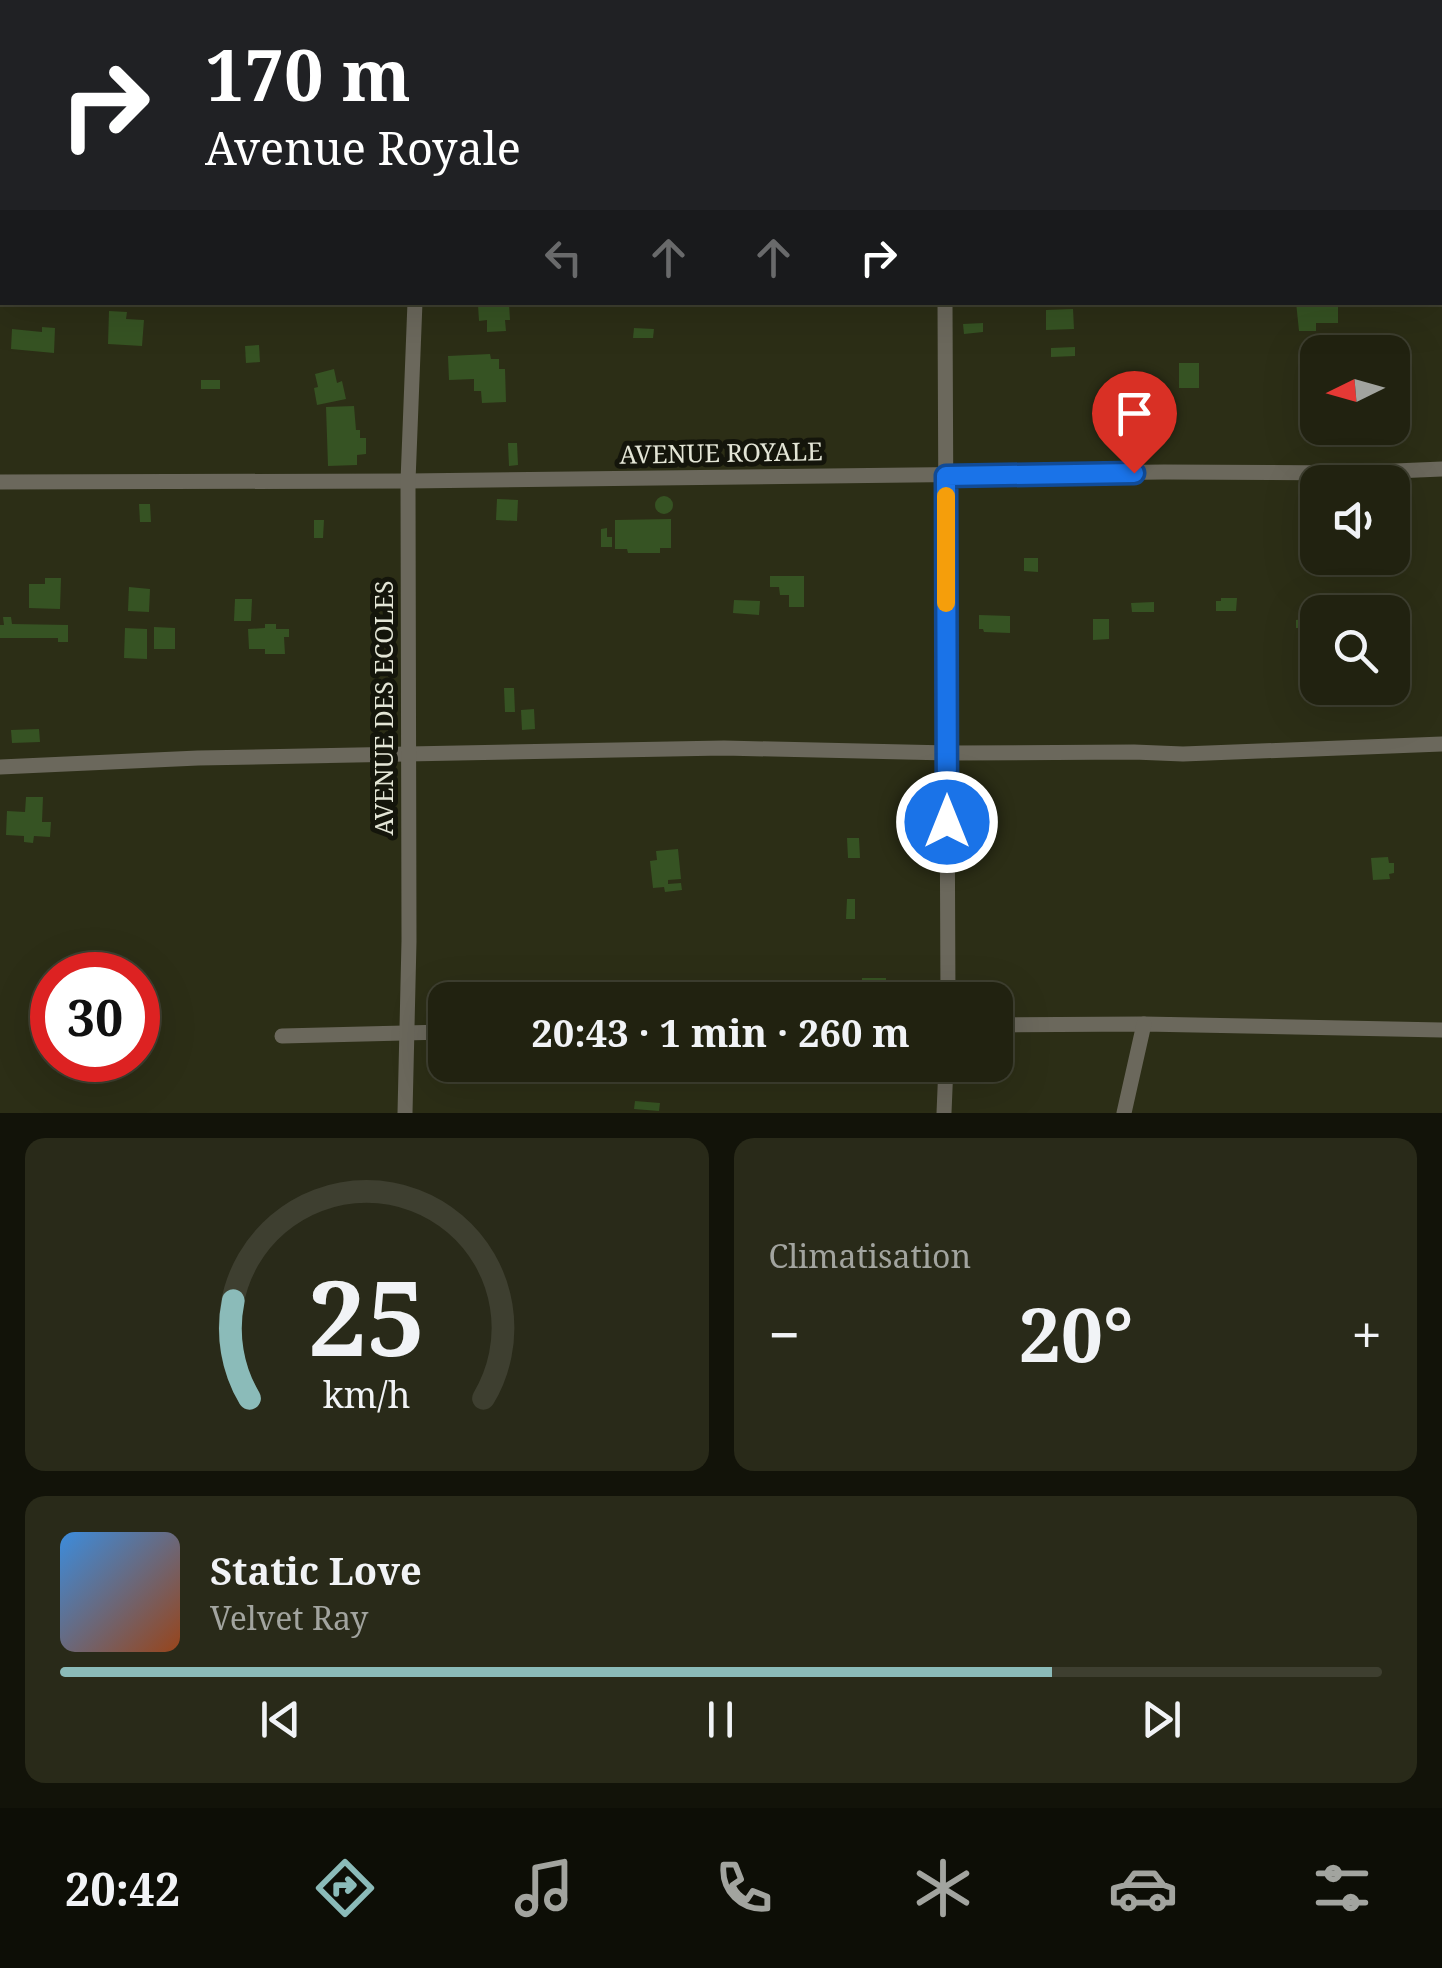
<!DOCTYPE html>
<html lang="fr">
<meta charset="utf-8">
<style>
body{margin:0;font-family:"Noto Serif",serif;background:#292a19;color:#f1f3f6;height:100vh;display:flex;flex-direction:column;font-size:38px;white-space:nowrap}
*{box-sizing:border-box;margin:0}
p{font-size:32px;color:#a2a49f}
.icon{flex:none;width:55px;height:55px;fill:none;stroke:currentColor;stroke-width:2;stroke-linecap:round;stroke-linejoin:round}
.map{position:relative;height:1113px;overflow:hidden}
.details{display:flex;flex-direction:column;gap:25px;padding:25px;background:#121309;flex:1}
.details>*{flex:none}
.banner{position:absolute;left:0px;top:0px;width:1442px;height:305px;box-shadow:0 10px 40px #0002,0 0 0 2px #3e3f30;background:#202124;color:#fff;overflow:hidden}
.needle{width:65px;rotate:265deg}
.tools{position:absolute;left:1300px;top:335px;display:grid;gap:20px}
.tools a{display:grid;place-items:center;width:110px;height:110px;border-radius:20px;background:#212210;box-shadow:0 10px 40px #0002,0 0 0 2px #3e3f30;font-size:50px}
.speed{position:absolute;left:30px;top:952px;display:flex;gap:20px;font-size:50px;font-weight:700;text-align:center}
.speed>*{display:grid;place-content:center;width:130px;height:130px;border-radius:50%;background:#212210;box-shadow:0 10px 40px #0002,0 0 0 2px #3e3f30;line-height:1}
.speed .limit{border:15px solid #d22;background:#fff;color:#111}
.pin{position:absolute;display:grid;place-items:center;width:85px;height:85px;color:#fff;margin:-102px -42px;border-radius:50% 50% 50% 0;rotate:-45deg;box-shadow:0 0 10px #0007}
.pin .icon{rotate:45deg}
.me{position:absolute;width:110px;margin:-55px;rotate:0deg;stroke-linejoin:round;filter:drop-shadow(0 0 8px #0008)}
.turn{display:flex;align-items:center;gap:35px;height:210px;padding:0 40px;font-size:45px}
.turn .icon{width:130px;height:130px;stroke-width:2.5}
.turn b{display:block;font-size:70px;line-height:85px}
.lanes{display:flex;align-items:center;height:95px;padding:0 40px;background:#0003;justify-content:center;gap:50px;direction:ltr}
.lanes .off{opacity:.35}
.big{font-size:75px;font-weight:700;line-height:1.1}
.details .card{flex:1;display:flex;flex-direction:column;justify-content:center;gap:15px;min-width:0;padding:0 35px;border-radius:20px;background:#292a19}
.details .dial{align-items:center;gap:0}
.dial svg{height:260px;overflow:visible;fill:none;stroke:#3e3f30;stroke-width:7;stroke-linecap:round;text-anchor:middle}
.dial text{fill:#f1f3f6;stroke:none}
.song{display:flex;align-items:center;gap:30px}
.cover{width:120px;height:120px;border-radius:15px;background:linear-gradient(135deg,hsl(210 70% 55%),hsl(20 70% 35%))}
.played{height:10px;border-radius:5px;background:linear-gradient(90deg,#8bbbb9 75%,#3e3f30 75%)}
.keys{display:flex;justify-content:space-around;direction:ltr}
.heat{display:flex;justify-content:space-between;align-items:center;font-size:55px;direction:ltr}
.details .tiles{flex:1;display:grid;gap:25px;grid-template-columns:1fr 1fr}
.card:last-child{grid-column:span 2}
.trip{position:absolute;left:428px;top:982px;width:585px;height:100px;border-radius:20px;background:#212210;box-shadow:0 10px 40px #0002,0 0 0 2px #3e3f30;font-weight:700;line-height:100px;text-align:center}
.tabs{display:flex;height:160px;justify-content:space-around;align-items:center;background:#0d0e06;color:#a2a49f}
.tabs .icon{width:70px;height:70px}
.tabs .active{color:#8bbbb9}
.tabs b{font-size:45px;color:#f1f3f6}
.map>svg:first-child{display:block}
.building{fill:#365323}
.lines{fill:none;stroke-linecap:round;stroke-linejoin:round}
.minor{stroke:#6b685c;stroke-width:15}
.route-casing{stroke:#114b97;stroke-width:25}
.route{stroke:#1a73e8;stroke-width:18}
.slow{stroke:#f59e0b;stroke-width:18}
.labels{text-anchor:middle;stroke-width:10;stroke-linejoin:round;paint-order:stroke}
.street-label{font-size:25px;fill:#e3e5d6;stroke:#14150b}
</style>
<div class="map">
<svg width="1442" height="1113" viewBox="0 0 1442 1113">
<rect width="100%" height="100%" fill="#2c2e16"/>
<!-- building -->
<g class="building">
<path d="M1296,302H1338V323H1316V331H1299Z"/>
<path d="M509,304L510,320H505L506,331L487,332V320L479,321L478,305Z"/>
<path d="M1073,309L1074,329L1046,330V310Z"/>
<path d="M109,311L127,312L126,319L144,320L142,346L108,344Z"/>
<path d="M983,323V332L964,334L963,324Z"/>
<path d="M42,327L55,328L54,353L11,349L12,329L42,332Z"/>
<path d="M634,328L654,329L653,338H633Z"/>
<path d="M259,345L260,362L246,363L245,346Z"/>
<path d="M1075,347V356L1051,357V348Z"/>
<path d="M490,354L491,359H499V369H505L506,402L482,403L481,391H474V379L449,380L448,356Z"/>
<rect x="1179" y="363" width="20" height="25"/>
<path d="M334,369L337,383L342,381L346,399L317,405L314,388L318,387L315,374Z"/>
<rect x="201" y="380" width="19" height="9"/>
<path d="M354,406L356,430H360V438H366V454L357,455V465L328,466L326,407Z"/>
<path d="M508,443H517L518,465L509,466Z"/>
<circle cx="664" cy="505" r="9"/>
<path d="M497,499L518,500L517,521L496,520Z"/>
<path d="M139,504H150L151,522H140Z"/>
<path d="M671,519V548H660V553H628L627,549H615V520Z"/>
<path d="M314,520H324L323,538H314Z"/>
<path d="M607,528V537H612V547H601V529Z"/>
<path d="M1024,558H1038V572L1024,571Z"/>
<path d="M770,576H804V607H789V595H780L779,587H770Z"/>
<path d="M45,578H61L60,609L29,608V584H45Z"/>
<path d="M129,587L150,589L149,612L128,611Z"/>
<path d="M1221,598H1237L1236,611H1216V601H1221Z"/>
<path d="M235,599H252L251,621H234Z"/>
<path d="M734,600L760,601L759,615L733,613Z"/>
<path d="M1154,602V612H1132L1131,603Z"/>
<path d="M979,615L1010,616V633L984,632L983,629H979Z"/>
<path d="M3,617H11L12,624L68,625V642H58V638H0V625H4Z"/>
<path d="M1318,617V630L1303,632L1302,628H1296V620Z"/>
<path d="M1093,619H1109V639L1093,640Z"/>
<path d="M265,624H276V629H289V637H284L285,654H265V649H249L248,629L265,628Z"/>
<path d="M154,627L175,628V649H154Z"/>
<path d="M125,628L147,629V659L124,658Z"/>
<path d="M504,688H514L515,712H505Z"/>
<path d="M534,709L535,729L522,730L521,710Z"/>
<path d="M39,729L40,742L12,743L11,730Z"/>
<path d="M26,797H43L42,822H51L50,837L34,836L33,843L24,842V836L6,835L7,811L25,812Z"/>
<path d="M847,838H859L860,858H848Z"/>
<path d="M678,849L681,879L668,880V884L681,883L682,890L665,892L664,887L653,888L650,861L657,860L656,851Z"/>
<path d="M1388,857L1389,863H1394V873L1389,874L1390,879L1373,880L1371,858Z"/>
<path d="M847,899H855V919H846Z"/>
<path d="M862,978H886V990L862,989Z"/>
<path d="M635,1101L660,1103L659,1111L634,1109Z"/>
</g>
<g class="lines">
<!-- minor -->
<g class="minor">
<path d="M943,0V2"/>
<path d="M420,2V0"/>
<path d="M1440,197H1442"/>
<path d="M0,203H2"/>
<path d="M945,302L948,1000"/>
<path d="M0,482L408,481L1164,472L1348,473L1442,469"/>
<path d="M0,767L198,758L724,748L949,753L1134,752L1183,754L1442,744"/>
<path d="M995,1025L1144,1024L1442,1030"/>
<path d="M282,1036L445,1032"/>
<path d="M405,1113L409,941L408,481L415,302"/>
<path d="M944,1113L946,1065"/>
<path d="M1124,1113L1144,1024"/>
</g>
</g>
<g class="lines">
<!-- route casing -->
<g class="route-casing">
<path id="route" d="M947,822L946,476L1134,473"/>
</g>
<!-- route -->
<use href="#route" class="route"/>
<!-- slow -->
<path class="slow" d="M946,496V603"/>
</g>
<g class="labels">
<!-- street labels -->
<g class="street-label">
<text transform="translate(721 453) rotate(-1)" y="9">AVENUE ROYALE</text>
<text transform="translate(384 708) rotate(-90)" y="9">AVENUE DES ECOLES</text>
</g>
</g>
</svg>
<div class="tools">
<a><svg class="needle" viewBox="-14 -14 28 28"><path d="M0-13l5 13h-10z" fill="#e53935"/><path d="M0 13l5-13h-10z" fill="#a2a49f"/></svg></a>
<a><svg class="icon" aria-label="sound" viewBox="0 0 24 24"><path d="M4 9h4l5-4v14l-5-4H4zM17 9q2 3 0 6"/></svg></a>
<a><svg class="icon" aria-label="search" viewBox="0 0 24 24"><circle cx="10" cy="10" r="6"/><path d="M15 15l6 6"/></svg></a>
</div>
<div class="speed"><div class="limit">30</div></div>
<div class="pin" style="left:1134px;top:473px;background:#d93025"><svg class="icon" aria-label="arrive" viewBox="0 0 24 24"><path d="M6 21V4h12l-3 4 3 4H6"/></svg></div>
<svg class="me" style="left:947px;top:822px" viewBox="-20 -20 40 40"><circle r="17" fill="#1a73e8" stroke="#fff" stroke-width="3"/><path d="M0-11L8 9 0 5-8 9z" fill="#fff"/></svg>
<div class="trip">20:43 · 1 min · 260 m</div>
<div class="banner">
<div class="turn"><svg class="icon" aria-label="right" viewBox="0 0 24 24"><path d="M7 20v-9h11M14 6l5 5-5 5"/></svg><div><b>170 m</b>Avenue Royale</div></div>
<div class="lanes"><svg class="icon off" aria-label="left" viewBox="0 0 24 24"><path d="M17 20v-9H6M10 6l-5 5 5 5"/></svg><svg class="icon off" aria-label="ahead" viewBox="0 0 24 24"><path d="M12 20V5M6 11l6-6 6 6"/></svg><svg class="icon off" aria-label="ahead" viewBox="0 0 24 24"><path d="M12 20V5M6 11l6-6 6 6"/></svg><svg class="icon" aria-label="right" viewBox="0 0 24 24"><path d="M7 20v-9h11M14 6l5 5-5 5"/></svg></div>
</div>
</div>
<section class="details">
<div class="tiles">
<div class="card dial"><svg viewBox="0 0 100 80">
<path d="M14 69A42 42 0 1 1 86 69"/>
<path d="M14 69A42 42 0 0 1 9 39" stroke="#8bbbb9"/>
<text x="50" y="56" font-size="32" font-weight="700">25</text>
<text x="50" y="72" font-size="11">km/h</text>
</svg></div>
<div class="card"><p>Climatisation</p>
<div class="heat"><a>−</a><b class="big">20°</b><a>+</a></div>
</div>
<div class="card">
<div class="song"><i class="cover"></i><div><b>Static Love</b><p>Velvet Ray</p></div></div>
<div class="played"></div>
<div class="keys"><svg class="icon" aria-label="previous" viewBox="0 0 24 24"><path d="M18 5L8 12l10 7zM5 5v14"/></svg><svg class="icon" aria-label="pause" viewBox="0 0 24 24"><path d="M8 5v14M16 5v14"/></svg><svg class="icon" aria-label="next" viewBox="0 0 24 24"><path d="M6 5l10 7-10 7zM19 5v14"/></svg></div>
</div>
</div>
</section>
<nav class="tabs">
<b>20:42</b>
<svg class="icon active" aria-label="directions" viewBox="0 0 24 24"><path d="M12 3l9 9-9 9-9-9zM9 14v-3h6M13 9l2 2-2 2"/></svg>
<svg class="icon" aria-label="music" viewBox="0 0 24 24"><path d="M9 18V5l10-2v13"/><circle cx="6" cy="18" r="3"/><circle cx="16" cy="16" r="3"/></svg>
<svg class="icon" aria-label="phone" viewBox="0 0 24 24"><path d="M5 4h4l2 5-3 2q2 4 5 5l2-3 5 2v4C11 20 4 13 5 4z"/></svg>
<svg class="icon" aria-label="climate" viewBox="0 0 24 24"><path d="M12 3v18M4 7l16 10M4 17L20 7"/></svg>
<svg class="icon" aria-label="car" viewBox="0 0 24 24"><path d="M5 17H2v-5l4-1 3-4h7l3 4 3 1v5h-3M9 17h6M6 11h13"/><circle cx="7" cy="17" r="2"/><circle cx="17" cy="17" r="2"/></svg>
<svg class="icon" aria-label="filters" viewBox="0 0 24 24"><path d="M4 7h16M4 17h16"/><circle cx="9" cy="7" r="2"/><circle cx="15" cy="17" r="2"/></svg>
</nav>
